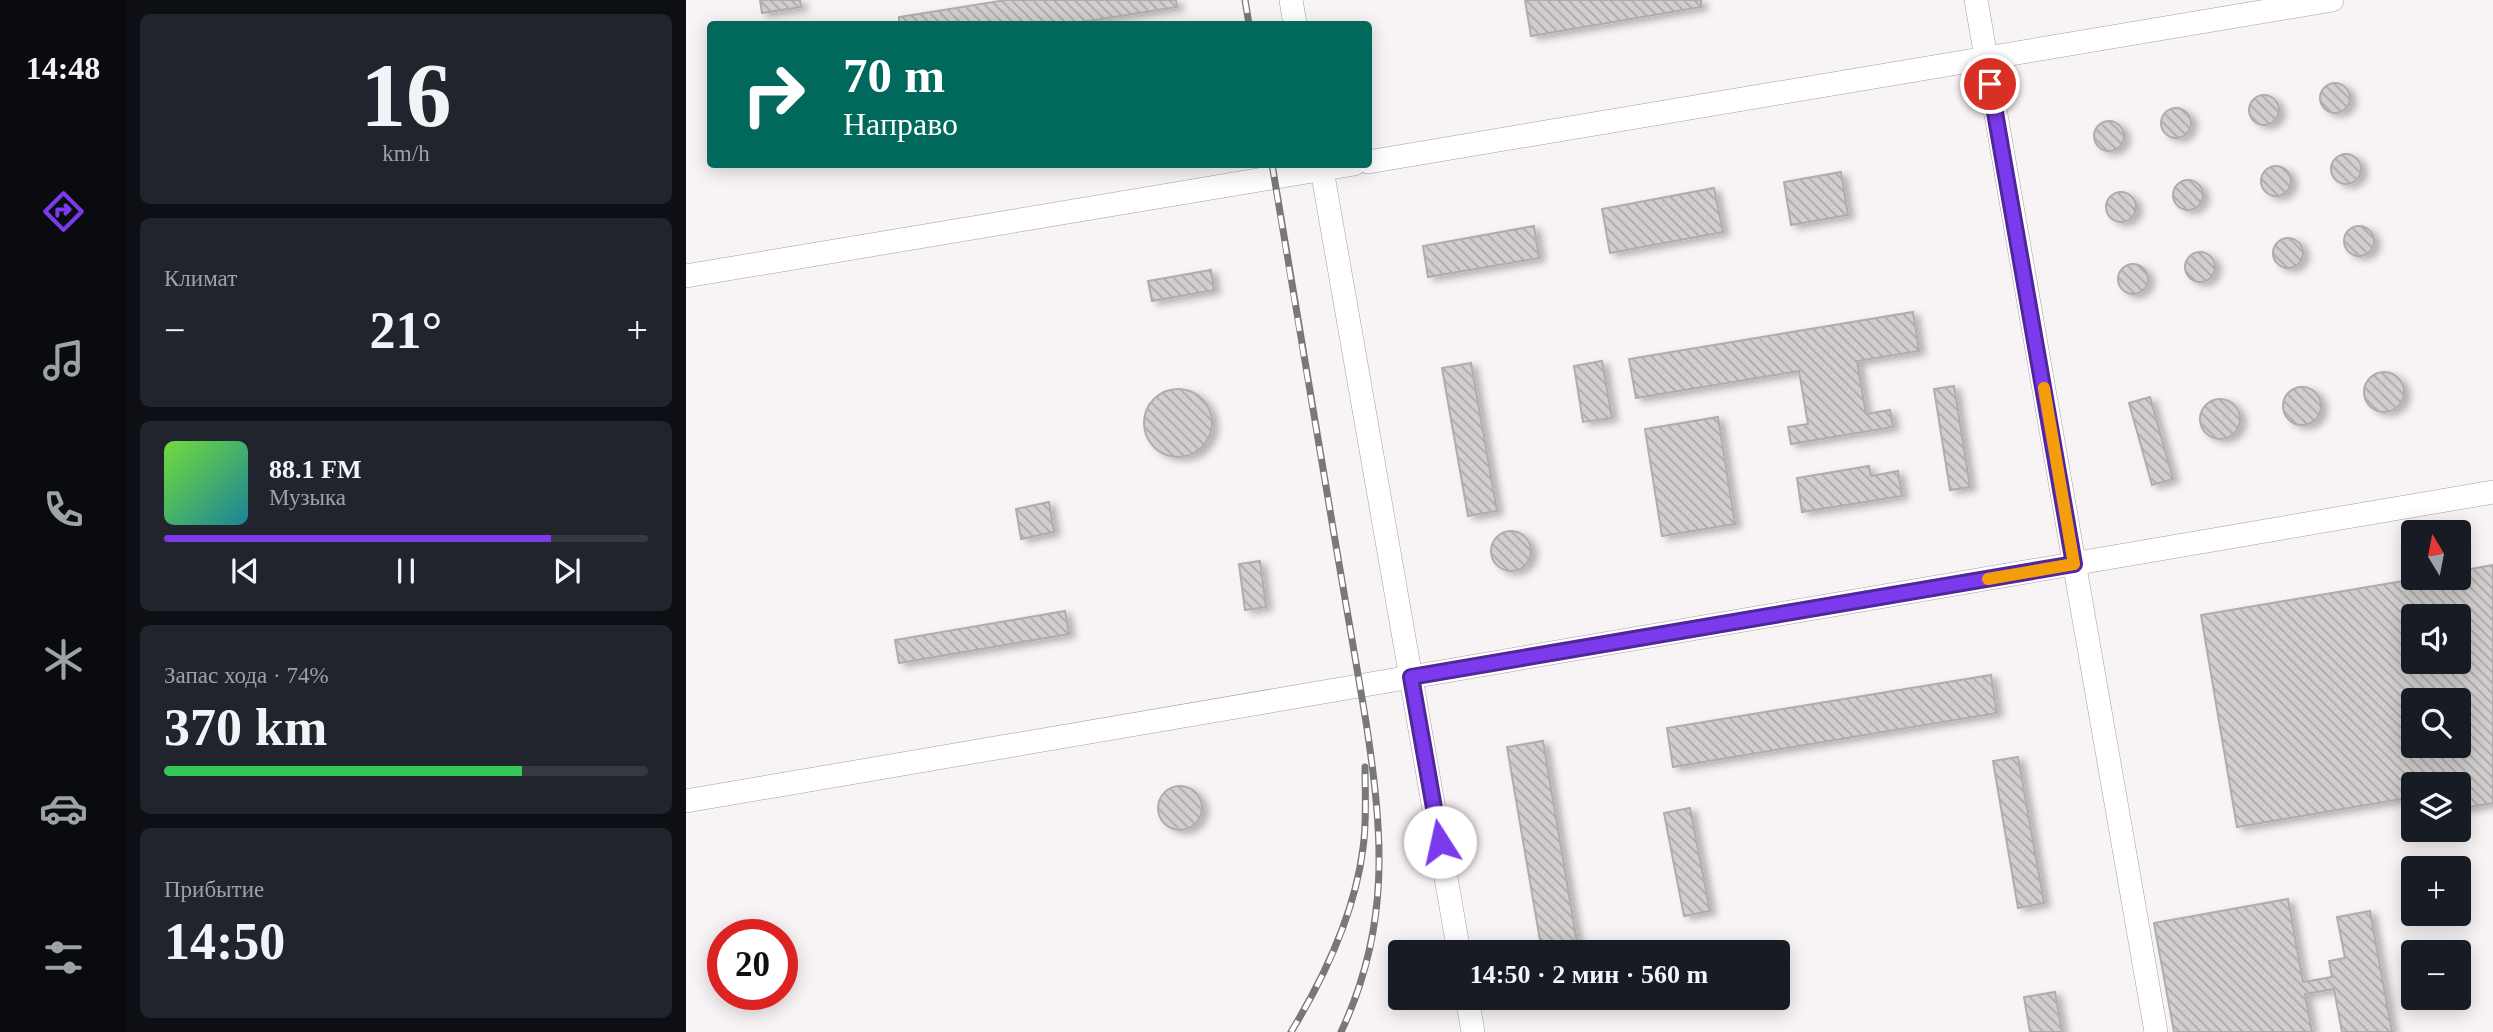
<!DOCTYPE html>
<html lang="ru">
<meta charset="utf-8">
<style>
body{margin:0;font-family:"Times New Roman",serif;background:#20242c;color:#f1f3f6;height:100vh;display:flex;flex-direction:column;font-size:26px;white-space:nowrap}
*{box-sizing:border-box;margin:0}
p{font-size:23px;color:#9ea1a6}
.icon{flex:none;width:38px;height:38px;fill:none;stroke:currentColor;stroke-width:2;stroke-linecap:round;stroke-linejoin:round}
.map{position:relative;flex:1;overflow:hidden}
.panel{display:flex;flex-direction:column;gap:14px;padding:14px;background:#0d0f14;width:560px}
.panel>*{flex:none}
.banner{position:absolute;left:21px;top:21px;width:665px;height:147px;border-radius:7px;box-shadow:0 4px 18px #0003;background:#00695c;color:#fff;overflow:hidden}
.needle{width:46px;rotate:350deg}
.fabs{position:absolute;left:1715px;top:520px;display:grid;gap:14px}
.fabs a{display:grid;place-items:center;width:70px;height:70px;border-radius:7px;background:#171b24;box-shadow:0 4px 18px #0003;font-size:35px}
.speed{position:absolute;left:21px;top:919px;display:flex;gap:14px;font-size:35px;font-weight:700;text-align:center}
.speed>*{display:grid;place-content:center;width:91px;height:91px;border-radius:50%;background:#171b24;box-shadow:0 4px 18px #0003;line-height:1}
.speed .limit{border:10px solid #d22;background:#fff;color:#111}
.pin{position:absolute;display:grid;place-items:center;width:60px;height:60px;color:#fff;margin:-30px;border:4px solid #fff;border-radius:50%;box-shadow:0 2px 7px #0007}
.me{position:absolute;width:77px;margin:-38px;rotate:350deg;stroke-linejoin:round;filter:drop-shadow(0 0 5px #0008)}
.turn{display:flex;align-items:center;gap:24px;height:147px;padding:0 21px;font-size:32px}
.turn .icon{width:91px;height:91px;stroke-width:2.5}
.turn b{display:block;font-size:49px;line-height:60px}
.big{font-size:52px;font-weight:700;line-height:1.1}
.panel .card{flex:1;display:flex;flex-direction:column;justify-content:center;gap:10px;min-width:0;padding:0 24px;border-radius:10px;background:#20242c}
.panel .dial{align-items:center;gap:0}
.dial b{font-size:91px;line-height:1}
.song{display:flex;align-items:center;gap:21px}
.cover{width:84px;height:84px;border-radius:10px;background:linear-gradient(135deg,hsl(100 70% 55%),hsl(190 70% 35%))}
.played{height:7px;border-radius:4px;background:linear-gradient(90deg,#7c3aed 80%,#363941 80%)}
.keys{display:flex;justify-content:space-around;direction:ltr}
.heat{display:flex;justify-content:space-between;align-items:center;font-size:38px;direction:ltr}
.charge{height:10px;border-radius:5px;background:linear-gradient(90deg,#34c759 74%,#363941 0)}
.trip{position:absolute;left:702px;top:940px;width:402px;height:70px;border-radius:7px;background:#171b24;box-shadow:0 4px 18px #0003;font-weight:700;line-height:70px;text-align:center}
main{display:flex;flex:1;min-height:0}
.tab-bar{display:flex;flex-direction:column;width:126px;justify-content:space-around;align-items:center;background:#090b0e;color:#9ea1a6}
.tab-bar .icon{width:49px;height:49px}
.tab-bar .current{color:#7c3aed}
.tab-bar b{font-size:32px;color:#f1f3f6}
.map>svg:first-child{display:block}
.building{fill:url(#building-back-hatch);stroke:#b0acac;stroke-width:2;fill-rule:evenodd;filter:url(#shadow)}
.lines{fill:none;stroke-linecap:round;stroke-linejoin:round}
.minor-casing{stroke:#a4a0a0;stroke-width:24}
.minor{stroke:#fff;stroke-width:23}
.rail-casing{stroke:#7a7778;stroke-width:7}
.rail{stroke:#fff;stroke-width:4.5;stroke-dasharray:13;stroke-linecap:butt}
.route-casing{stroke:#51269a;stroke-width:18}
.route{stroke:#7c3aed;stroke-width:12}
.slow{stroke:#f59e0b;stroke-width:12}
</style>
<main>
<nav class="tab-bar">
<b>14:48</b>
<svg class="icon current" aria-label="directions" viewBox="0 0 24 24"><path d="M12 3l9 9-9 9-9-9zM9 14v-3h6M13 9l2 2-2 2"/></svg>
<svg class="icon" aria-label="music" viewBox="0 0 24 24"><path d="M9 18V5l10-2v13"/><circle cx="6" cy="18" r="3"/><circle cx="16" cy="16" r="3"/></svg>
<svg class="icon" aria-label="phone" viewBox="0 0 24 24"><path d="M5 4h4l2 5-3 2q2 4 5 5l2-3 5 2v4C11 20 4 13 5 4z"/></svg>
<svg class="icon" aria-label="climate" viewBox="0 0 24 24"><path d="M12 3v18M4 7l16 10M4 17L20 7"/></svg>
<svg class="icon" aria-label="car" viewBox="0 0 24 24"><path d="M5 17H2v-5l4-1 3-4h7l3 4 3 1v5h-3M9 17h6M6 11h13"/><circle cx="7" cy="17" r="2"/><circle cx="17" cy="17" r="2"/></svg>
<svg class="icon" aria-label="filters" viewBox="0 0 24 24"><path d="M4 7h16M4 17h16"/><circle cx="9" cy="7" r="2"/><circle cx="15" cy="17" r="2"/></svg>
</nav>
<section class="panel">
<div class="card dial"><b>16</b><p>km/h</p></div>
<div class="card"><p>Климат</p>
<div class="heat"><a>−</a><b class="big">21°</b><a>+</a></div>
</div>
<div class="card">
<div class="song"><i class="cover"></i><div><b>88.1 FM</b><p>Музыка</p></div></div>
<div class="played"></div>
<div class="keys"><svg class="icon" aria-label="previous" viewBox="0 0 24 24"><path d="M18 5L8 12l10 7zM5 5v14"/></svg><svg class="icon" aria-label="pause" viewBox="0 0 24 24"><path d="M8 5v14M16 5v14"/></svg><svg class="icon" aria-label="next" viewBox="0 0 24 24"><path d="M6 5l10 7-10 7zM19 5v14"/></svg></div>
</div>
<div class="card"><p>Запас хода · 74%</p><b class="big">370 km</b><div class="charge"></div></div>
<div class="card"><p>Прибытие</p><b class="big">14:50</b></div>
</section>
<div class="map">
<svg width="1807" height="1032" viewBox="0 0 1807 1032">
<defs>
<pattern id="building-back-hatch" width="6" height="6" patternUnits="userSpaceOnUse" patternTransform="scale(1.75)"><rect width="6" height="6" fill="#d2cece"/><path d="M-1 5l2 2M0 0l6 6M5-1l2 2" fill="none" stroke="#aba8a8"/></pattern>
<filter id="shadow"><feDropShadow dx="6" dy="3.5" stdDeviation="3.5" flood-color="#0004"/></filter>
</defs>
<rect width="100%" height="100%" fill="#f8f3f4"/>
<!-- building -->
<g class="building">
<path d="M74,0H114L115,7L76,13Z"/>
<path d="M320,0H490L491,7L384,24H213V17Z"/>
<path d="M839,0H1015V7L845,36Z"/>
<circle cx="1649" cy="98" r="15"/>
<circle cx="1578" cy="110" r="15"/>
<circle cx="1490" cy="123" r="15"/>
<circle cx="1423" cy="136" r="15"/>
<circle cx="1660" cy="169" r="15"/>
<circle cx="1590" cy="181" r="15"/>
<path d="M1155,172L1162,215L1105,225L1098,182Z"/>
<circle cx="1502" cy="195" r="15"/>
<path d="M1028,188L1037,232L924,253L916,209Z"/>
<circle cx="1435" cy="207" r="15"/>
<path d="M848,226L853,258L742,277L737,246Z"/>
<circle cx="1673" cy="241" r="15"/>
<circle cx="1602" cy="253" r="15"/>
<circle cx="1514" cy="267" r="15"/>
<circle cx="1447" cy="279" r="15"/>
<path d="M525,270L528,290L466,301L462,281Z"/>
<path d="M1227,312L1233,351L1171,361L1180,414L1204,410L1207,427L1105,444L1102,427L1122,424L1113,371L950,398L943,359Z"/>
<path d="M916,361L926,418L897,422L888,366Z"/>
<path d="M785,363L811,511L782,516L756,368Z"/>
<circle cx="1698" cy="392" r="20"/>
<path d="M1268,386L1284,487L1264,490L1248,389Z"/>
<circle cx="1616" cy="406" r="19"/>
<circle cx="492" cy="423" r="34"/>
<path d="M1464,397L1487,479L1466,485L1443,403Z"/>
<circle cx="1534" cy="419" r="20"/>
<path d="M1032,417L1049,524L976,536L959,429Z"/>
<path d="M1183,466L1185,476L1212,471L1216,496L1116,512L1111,478Z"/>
<path d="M363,502L368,532L335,539L330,509Z"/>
<circle cx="825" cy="551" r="20"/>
<path d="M574,561L580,607L559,610L553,564Z"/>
<path d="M1807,565V803L1773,809V784H1727V797L1551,827L1515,615L1735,578H1773V571ZM1727,616H1773V662H1727ZM1727,700H1773V746H1727Z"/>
<path d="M379,611L383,634L213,663L209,640Z"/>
<path d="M1305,675L1311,713L987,767L981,728Z"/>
<path d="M857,741L892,948L868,952H856L821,747Z"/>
<path d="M1332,757L1358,903L1332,908L1307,761Z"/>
<circle cx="494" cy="808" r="22"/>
<path d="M1004,808L1024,911L998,916L978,813Z"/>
<path d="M1602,899L1617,982L1646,977L1643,961L1659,958L1651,917L1684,911L1706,1032H1656L1648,989L1619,994L1626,1032H1488L1468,923Z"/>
<path d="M1369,992L1376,1032H1344L1338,997Z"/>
</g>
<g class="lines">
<!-- minor casing -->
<g class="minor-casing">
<g id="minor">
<path d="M605,0L609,24"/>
<path d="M1290,0L1470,1032"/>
<path d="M682,162L1646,0"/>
<path d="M635,164L773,952"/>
<path d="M0,276L668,164"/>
<path d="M0,801L1807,492"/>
<path d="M781,998L787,1032"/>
</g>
</g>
<!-- minor -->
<use href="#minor" class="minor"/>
<!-- rail casing -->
<g class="rail-casing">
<g id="rail">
<path d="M559,0L563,24"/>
<path d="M586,164C606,290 628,415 649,540C659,600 670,661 680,722C697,834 705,926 655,1032"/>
<path d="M605,1032C639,976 669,913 677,848C681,821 679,794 679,767"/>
</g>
</g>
<!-- rail -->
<use href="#rail" class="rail"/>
</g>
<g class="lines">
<!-- route casing -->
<g class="route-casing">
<path id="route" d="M754,842L725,677L1388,564L1304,84"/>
</g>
<!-- route -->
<use href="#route" class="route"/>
<!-- slow -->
<path class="slow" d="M1302,579L1388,564L1358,388"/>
</g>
</svg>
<div class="fabs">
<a><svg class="needle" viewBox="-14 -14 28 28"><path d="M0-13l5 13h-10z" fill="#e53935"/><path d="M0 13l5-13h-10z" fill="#9ea1a6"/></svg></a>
<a><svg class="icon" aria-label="sound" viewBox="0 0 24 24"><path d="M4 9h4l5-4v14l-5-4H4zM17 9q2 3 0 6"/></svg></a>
<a><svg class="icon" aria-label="search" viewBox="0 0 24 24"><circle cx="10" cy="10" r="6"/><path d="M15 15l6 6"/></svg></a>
<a><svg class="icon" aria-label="layers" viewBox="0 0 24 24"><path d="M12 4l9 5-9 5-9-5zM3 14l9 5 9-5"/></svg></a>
<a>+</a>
<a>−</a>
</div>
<div class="speed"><div class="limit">20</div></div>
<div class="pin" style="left:1304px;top:84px;background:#d93025"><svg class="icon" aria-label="arrive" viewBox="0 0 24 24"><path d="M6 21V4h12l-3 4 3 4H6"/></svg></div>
<svg class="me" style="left:754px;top:842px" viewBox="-20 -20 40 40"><circle r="19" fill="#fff"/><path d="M0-13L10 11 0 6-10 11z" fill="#7c3aed"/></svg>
<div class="trip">14:50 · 2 мин · 560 m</div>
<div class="banner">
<div class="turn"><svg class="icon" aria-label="right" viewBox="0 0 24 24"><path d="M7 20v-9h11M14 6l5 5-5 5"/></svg><div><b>70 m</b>Направо</div></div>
</div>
</div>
</main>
